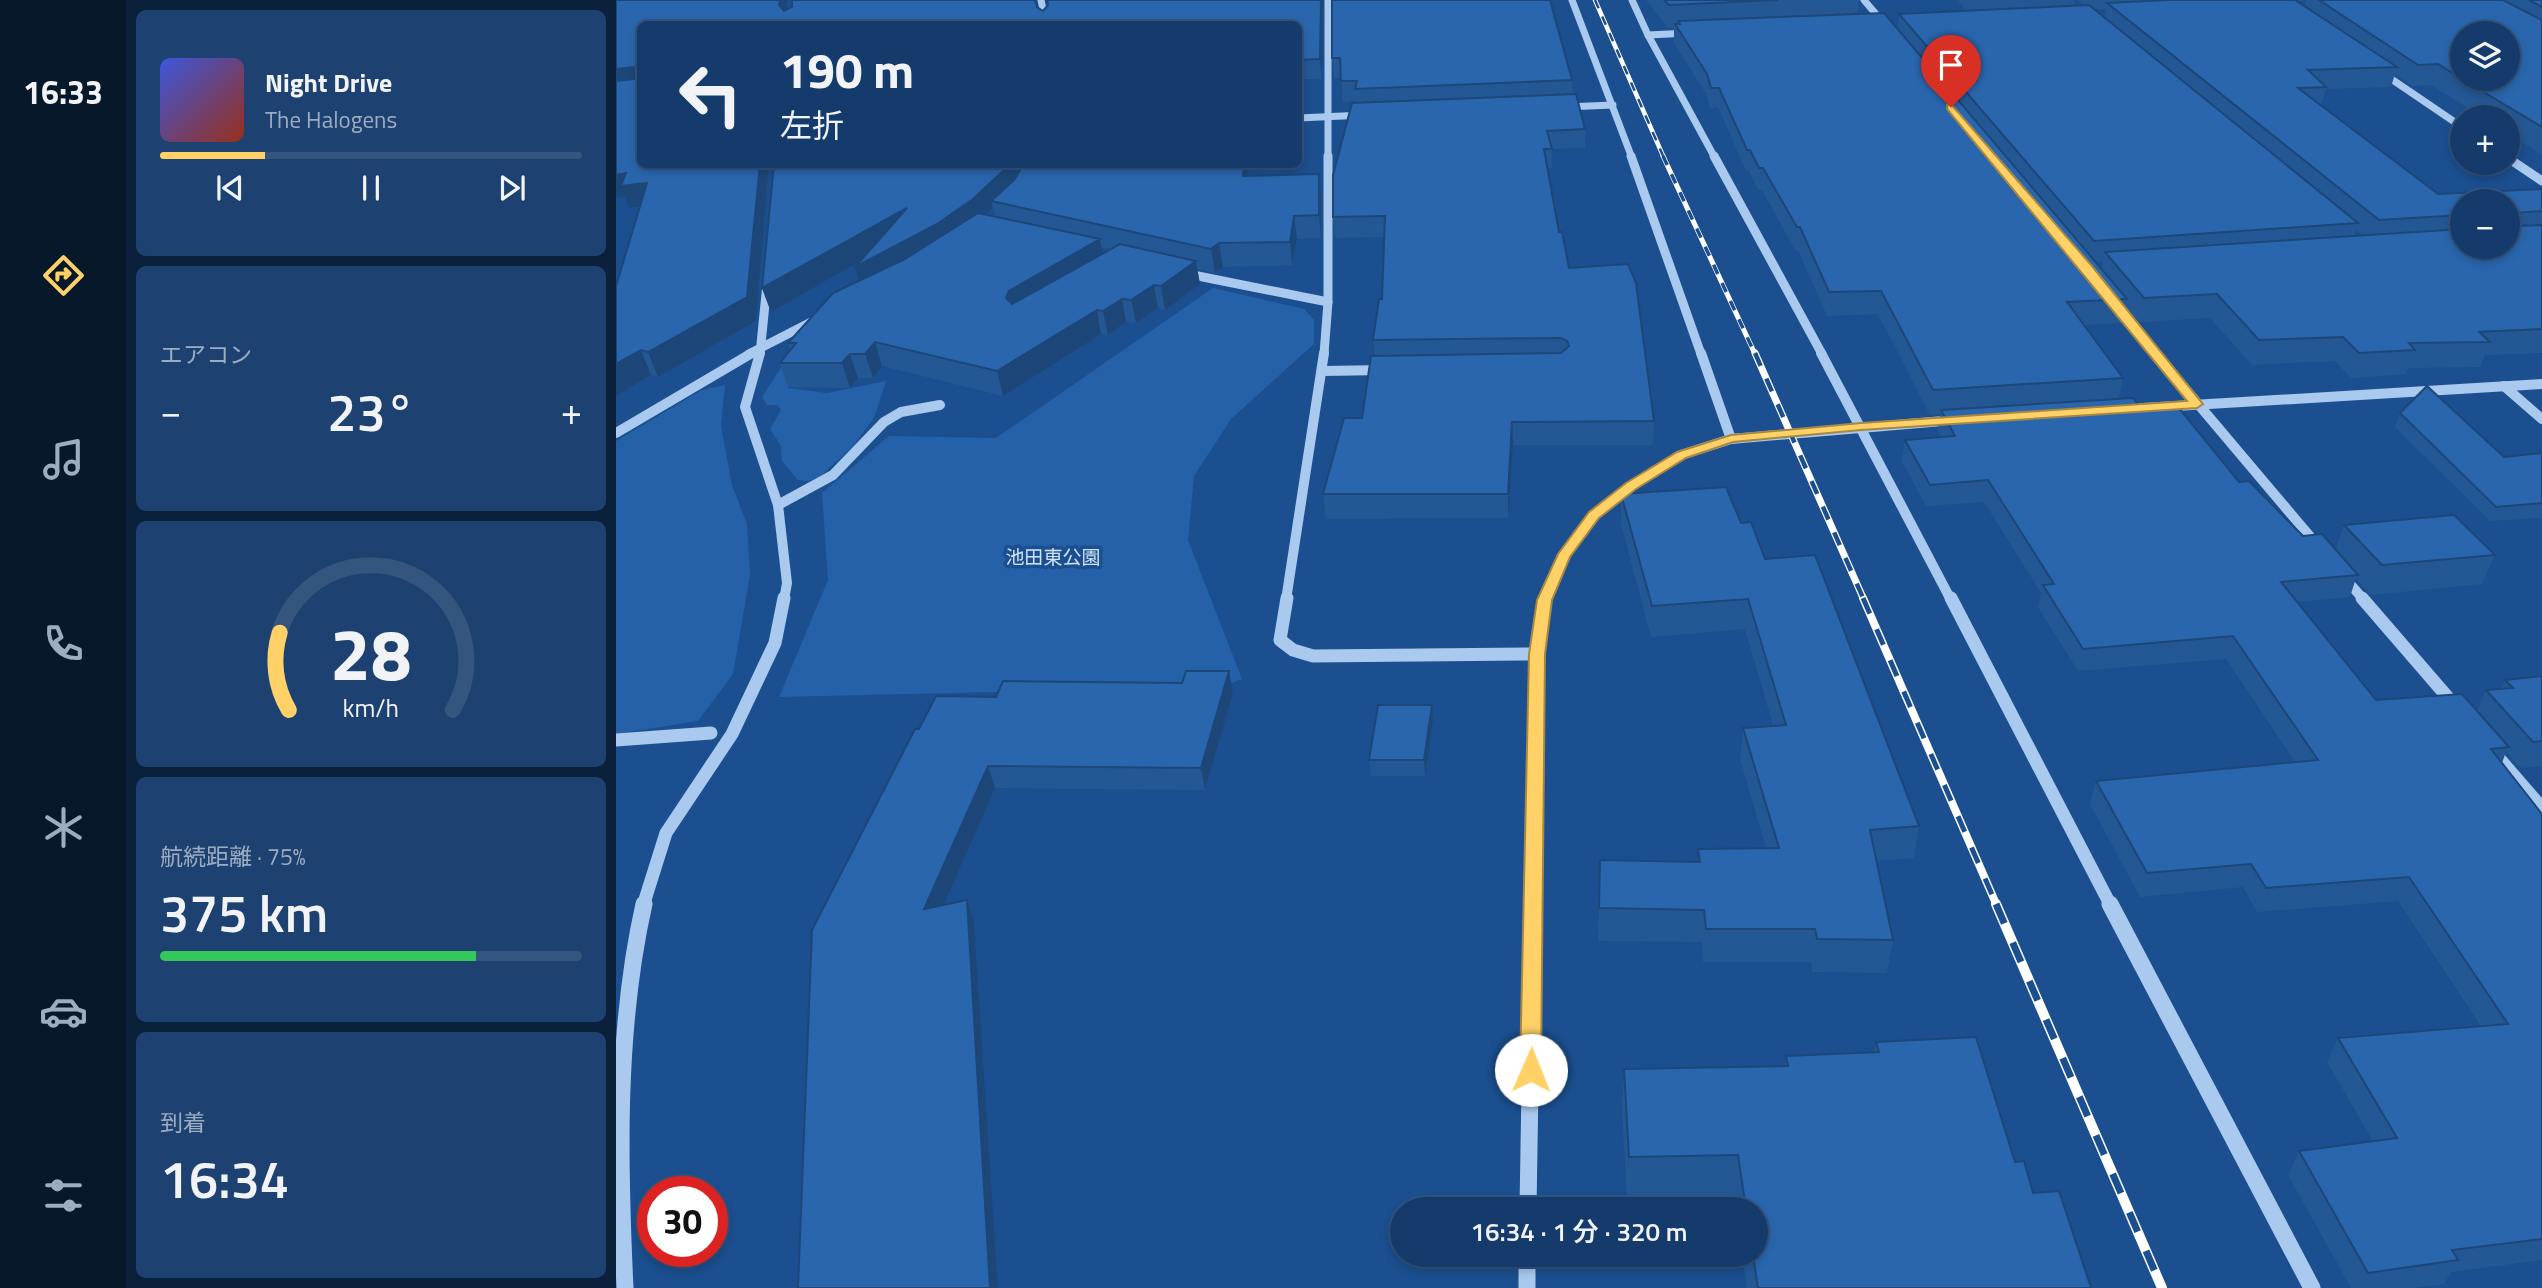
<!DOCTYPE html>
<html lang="ja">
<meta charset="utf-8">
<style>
body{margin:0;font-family:"Titillium Web","Noto Sans JP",sans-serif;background:#1d4271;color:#f1f3f6;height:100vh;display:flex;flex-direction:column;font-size:26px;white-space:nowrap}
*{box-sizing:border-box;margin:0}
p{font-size:23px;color:#9dadc1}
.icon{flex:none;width:38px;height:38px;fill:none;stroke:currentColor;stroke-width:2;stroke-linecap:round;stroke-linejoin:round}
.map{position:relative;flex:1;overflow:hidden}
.sheet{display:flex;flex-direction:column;gap:10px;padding:10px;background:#0b203b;width:490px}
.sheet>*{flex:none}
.banner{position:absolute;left:21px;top:21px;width:665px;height:147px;border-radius:10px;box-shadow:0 4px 10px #0003,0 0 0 2px #33557e;background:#143b6b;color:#f1f3f6;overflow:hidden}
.fabs{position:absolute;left:1834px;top:21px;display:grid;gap:14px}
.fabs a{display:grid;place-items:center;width:70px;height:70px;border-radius:50%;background:#143b6b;box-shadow:0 4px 10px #0003,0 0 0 2px #33557e;font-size:35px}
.speed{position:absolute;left:21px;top:1176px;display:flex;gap:14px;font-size:35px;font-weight:700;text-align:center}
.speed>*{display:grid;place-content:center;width:91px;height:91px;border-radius:50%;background:#143b6b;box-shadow:0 4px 10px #0003,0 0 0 2px #33557e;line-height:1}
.speed .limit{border:10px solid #d22;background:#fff;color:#111}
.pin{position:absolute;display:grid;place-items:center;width:60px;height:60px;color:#fff;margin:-72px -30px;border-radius:50% 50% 50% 0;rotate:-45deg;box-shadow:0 0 7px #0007}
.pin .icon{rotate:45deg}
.me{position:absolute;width:77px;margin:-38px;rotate:1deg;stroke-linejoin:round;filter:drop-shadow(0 0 5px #0008)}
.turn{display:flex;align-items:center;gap:24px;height:147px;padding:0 28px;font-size:32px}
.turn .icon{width:91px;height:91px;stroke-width:2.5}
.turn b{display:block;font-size:49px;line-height:60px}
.big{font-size:52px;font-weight:600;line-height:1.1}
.sheet .card{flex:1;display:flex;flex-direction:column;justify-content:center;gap:10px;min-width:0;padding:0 24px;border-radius:10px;background:#1d4271}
.sheet .dial{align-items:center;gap:0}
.dial svg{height:182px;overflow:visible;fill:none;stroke:#33557e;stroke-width:7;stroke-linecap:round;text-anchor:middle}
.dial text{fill:#f1f3f6;stroke:none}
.song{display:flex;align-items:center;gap:21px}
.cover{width:84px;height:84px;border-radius:10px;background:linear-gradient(135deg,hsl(230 70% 55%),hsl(10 70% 35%))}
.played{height:7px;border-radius:4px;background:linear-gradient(90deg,#ffd166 25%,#33557e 25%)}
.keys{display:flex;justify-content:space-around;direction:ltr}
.heat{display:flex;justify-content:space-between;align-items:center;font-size:38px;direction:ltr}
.charge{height:10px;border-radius:5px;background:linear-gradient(90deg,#34c759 75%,#33557e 0)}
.trip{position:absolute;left:774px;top:1197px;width:378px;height:70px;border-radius:35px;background:#143b6b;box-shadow:0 4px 10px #0003,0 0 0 2px #33557e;font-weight:600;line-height:70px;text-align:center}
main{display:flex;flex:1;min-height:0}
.menu{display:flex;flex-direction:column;width:126px;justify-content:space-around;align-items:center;background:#08182b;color:#9dadc1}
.menu .icon{width:49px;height:49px}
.menu .active{color:#ffd166}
.menu b{font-size:32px;color:#f1f3f6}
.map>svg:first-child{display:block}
.green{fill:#2461a8}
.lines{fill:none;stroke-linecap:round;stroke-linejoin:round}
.minor-far4{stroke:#a9c9ee;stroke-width:7}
.minor-far3{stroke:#a9c9ee;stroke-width:9}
.minor-far2{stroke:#a9c9ee;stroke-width:10}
.minor-far1{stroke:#a9c9ee;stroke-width:13}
.minor{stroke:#a9c9ee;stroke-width:17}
.rail-far4-casing{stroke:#fff;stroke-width:4.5}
.rail-far3-casing{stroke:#fff;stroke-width:5}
.rail-far2-casing{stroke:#fff;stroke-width:7}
.rail-far1-casing{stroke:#fff;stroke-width:8}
.rail-casing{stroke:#fff;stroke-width:10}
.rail-far4{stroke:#1b4f8f;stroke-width:2.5;stroke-dasharray:9;stroke-linecap:butt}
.rail-far3{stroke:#1b4f8f;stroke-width:3.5;stroke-dasharray:10;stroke-linecap:butt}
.rail-far2{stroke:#1b4f8f;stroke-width:4.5;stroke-dasharray:14;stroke-linecap:butt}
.rail-far1{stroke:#1b4f8f;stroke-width:5;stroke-dasharray:17;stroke-linecap:butt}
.rail{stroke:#1b4f8f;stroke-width:7;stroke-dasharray:21;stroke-linecap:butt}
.wall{fill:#245895;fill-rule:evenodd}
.shaded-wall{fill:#1d4779}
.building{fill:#2a66ad;stroke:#1d4779;stroke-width:2}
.route{fill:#ffd166;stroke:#a68842;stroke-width:2}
.labels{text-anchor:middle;stroke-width:7;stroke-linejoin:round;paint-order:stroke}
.park-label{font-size:19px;fill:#cfe3fa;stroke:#1b4f8f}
</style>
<main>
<nav class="menu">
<b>16:33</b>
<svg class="icon active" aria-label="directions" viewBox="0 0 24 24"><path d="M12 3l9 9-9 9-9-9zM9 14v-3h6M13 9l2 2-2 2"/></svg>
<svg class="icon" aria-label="music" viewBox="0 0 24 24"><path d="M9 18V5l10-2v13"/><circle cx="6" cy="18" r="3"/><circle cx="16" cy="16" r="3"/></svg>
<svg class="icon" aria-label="phone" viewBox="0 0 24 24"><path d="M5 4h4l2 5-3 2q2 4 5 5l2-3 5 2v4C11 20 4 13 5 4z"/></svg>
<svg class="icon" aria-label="climate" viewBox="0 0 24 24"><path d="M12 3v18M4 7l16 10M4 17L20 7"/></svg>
<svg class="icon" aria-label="car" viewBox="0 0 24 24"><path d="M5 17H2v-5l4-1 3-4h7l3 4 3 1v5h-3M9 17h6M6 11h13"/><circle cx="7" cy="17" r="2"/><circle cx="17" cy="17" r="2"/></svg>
<svg class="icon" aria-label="filters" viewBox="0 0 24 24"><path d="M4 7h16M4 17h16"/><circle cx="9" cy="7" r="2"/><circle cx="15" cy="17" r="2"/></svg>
</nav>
<section class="sheet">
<div class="card">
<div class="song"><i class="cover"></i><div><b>Night Drive</b><p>The Halogens</p></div></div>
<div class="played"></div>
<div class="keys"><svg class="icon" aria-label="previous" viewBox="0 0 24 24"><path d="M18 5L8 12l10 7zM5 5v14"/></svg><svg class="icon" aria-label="pause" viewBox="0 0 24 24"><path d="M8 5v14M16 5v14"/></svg><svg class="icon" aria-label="next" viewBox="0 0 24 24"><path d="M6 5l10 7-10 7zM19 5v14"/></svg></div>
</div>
<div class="card"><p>エアコン</p>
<div class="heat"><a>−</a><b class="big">23°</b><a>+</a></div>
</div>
<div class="card dial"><svg viewBox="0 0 100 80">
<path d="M14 69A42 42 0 1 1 86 69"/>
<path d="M14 69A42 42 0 0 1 10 35" stroke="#ffd166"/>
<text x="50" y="56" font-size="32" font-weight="700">28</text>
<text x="50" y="72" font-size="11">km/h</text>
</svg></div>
<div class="card"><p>航続距離 · 75%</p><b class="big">375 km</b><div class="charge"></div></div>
<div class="card"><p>到着</p><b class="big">16:34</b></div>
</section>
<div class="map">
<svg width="1926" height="1288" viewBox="0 0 1926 1288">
<rect width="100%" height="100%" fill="#1b4f8f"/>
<!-- green -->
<g class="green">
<path d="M597,288L688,309L698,320V344L615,419L578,476L572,540L626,679L605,687L163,697L212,580L206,493L273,436L380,438Z"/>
<path d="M178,347L184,356L172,388L211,393L270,381L258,418L238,445L205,476L193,481L182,480L166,461L165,446L154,429L165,410L162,405H151L146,397Z"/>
<path d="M109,385L105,426L116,485L131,524L134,575L117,674L82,721L0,734V441L86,390Z"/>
</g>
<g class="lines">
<!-- minor-far4 -->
<g class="minor-far4">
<path d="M425,0L430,24"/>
<path d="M712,0V158"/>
<path d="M956,0L1016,158"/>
<path d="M1016,0L1032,35L1099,158"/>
<path d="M1248,0L1270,26"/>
<path d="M1032,35L1073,33"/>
<path d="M1765,72L1846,127"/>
<path d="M949,107L997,105"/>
<path d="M682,118L749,115"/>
</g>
<!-- minor-far3 -->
<g class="minor-far3">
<path d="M1015,156L1085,354"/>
<path d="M1098,156L1206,354"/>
<path d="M1892,158L1926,181"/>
<path d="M567,273L712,302"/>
<path d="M1498,302L1541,354"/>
<path d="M133,354L201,319"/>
<path d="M144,354L151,284"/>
<path d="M708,354L712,302V156"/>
</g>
<!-- minor-far2 -->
<g class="minor-far2">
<path d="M144,353L129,407L162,505L171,583L168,600"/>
<path d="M1085,353L1115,439"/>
<path d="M1205,353L1335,600"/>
<path d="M1539,353L1702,546"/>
<path d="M707,371L769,370"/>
<path d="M1888,386L1926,419"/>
<path d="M1510,409L1926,384"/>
<path d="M0,433L136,353"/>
<path d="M162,505L217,475L268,422L285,412L324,405"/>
<path d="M1727,576L1748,600"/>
<path d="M670,600L708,353"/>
<path d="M929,600L947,557L978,515L1015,486L1065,455L1115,439L1339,420"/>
</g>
<!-- minor-far1 -->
<g class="minor-far1">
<path d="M671,598L664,640L677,650L697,656L921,654"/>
<path d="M1335,598L1495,906"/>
<path d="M1746,598L1841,708"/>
<path d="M0,740L95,733"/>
<path d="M1875,749L1926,808"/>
<path d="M27,906L50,833L116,734L159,643L168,598"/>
<path d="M917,906L921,654L930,598"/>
</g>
<!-- minor -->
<g class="minor">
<path d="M1494,904L1696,1288"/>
<path d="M912,1209L917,904"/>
<path d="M911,1255V1288"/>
<path d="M9,1288C3,1161 0,1028 28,904"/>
</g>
<!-- rail-far4 casing -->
<g class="rail-far4-casing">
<path id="rail-far4" d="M979,0L1048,158"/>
</g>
<!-- rail-far3 casing -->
<g class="rail-far3-casing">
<path id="rail-far3" d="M1047,156L1139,354"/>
</g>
<!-- rail-far2 casing -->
<g class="rail-far2-casing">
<path id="rail-far2" d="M1139,353L1248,600"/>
</g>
<!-- rail-far1 casing -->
<g class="rail-far1-casing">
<path id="rail-far1" d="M1247,598L1381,906"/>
</g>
<!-- rail casing -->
<g class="rail-casing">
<path id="rail" d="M1380,904L1546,1288"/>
</g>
<!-- rail-far4 -->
<use href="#rail-far4" class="rail-far4"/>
<!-- rail-far3 -->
<use href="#rail-far3" class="rail-far3"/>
<!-- rail-far2 -->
<use href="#rail-far2" class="rail-far2"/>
<!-- rail-far1 -->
<use href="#rail-far1" class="rail-far1"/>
<!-- rail -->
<use href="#rail" class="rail"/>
</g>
<!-- wall -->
<g class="wall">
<path d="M0,0H172L171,10L421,7L427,11L432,5L431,0H707L706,79H682V24H24V164H153L140,321L42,377L35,375L0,396L24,207L13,208L9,197Z"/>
<path d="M716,0L956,80L957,94L969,129V148L936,149V168H931L943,232L953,268L1038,421L1037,445H897L892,518L710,519L707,494L746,418L759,356L757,340L766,299L768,237L719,238L717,217L740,103V101L727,102L725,78H718L716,58Z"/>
<path d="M1030,0H1243L1241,14L1282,29L1283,14L1350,11L1342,0H1458L1457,6L1468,5L1461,0H1926V155L1892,133V117H1867L1815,85L1796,86L1779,74L1775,87L1710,89L1705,106L1822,194L1926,189V353L1869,355L1864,367L1793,368L1790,374L1735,378L1719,361L1636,365L1594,318L1523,322L1509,306L1505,323L1468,325L1507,378L1503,398L1527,410L1623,482L1687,536L1720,549L1728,525L1879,555L1866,584L1755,595L1740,578L1734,597L1681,602L1760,700L1861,711L1870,690L1885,689L1889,680L1926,676V766L1904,768L1890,752L1886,763L1926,814V1260L1835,1272L1828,1284L1798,1288H1735L1672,1175L1683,1151L1757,1141L1711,1062L1722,1038L1865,1026L1782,901L1641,912L1627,887L1524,897L1474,804L1480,781L1679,762L1610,659L1462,671L1422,607L1425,593L1368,502L1310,506L1286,461L1289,440L1325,437L1322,430L1324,414L1314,415L1262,314L1211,316L1182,250H1179L1146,190H1142L1133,171H1130L1102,107L1094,108L1090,94L1058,43V28H1052ZM1690,0L1689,6L1680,1ZM1478,9H1490L1489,18ZM1846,201L1892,247H1846ZM1740,230L1746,235L1738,236ZM1487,261L1485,269L1479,262Z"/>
<path d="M158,164H633L632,176L705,196V238L681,239L676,265L607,267L599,273L581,269L584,284L549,310L542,308L520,323L510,322L492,335L485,334L387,396L266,366L257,378H242L234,388L172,387L164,363L174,350L172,343L243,280L244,261L155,312L146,288ZM377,208L379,216L370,214ZM485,247L494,249L486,254Z"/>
<path d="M1784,413L1888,457L1926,453V518L1874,521L1779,427Z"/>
<path d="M1005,494L1125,523L1149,559L1303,826L1298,858L1260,861L1277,940L1271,973L1196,972L1195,962H1087L1086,942L982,941L983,908L1082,862V849L1150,848L1124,759L1127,728L1157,725L1129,629L1035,637L1005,524Z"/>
<path d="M613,671L617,693L589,790L379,788L328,905L351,900L358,922L382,1288H182L303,729L380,697L566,683Z"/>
<path d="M816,705L817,721L809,776H755L753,760Z"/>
<path d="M1260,1042L1399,1162L1475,1288H1131L1126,1255H1139V1209H1120L1118,1196L1011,1198L1006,1111L1008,1069L1169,1066L1170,1056L1258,1052Z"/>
</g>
<!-- shaded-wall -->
<g class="shaded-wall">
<path d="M164,0H172L169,23L163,5Z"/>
<path d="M705,0H707L706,79L704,59Z"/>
<path d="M17,67L24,87L0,90V69Z"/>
<path d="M144,164H153L140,321L42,377L32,352Z"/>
<path d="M391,164H411L392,193L375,201L377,208L362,221L246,291L239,267Z"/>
<path d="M628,164H633L630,198L627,176Z"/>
<path d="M10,173L31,183L39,205L13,208L9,197L0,198V175Z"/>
<path d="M703,174L705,196V238L703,215Z"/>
<path d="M291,208L297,231L155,312L146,288Z"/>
<path d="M678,216L681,239L676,265L674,242Z"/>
<path d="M484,239L488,262L398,315L390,298L393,291Z"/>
<path d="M603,243L607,267L599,273L595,249Z"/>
<path d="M580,261L584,284L549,310L545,286Z"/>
<path d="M538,285L542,308L520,323L515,300Z"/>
<path d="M506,299L510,322L492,335L487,311Z"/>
<path d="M481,310L485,334L387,396L381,371Z"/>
<path d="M259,342L266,366L257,378L249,354Z"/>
<path d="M25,350L35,375L0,396V364Z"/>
<path d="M234,354L242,378L234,388L226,363Z"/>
<path d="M896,422L897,445L892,518V494Z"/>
<path d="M613,671L617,693L589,790L585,768Z"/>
<path d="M816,705L817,721L809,776L808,760Z"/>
<path d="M372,766L379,788L316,932L308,909Z"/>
<path d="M351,900L358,922L382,1288H374Z"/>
</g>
<!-- building -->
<g class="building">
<path d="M0,0H164L163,5L168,11L176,7V0H419L421,7L427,11L432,5L431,0H705L704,59L682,60V24H24V164H144L131,297L32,352L25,350L0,364V286L31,183L5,186L10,173L0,175V81L18,79L23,73L17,67L0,69Z"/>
<path d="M716,0H934L956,80L739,89L741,81H725L724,58H716Z"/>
<path d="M1048,0H1162L1053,5Z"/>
<path d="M1552,0H1679L1781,67L1692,70L1710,87L1682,88L1822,194L1926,189V211L1897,213L1894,220L1900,226L1926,225V329L1863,332L1874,342L1793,343L1799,350L1743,353L1727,337L1643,340L1601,294L1528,298L1489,252L1846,229V247H1892V201H1846V215L1763,220L1491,3Z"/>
<path d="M1703,0H1887L1926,20V127L1846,79H1892V33H1846V79L1822,64L1802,65Z"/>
<path d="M1913,0H1926V7Z"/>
<path d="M1473,5L1742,223L1478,241L1283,14Z"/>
<path d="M1268,13L1511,299L1451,302L1507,378L1317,390L1265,291L1213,292L1184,227H1181L1147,168H1143L1134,150H1131L1103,88H1095L1091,74L1059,24H1064L1062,21Z"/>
<path d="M960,94L969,129L931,131L936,149H928L943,232H946L953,268L1012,264L1020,283L1038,421L896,422L892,494H707L728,418H746L755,356L945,353L953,346L951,341L945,338L757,340L763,299H766L769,216L717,217V175L736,103Z"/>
<path d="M158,164H391L387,171L357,199L321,224L239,267L291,208L146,288Z"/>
<path d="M408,164H628L627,176L703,174V215L678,216L674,242L603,243L595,249L375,201L398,180Z"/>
<path d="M362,213L484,239L393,291L390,298L396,304L504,244L580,261L545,286L538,285L515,300L506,299L487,311L481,310L381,371L259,342L249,354H234L226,363H164L180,343H172L217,293L289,259Z"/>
<path d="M1811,386L1888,457L1926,453V503L1880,507L1784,413Z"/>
<path d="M1517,398L1527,410L1563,408L1623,482L1633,481L1687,536L1706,534L1742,575L1665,582L1760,700L1846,694L1893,747L1875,749L1926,814V1239L1836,1250L1842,1260L1752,1273L1683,1151L1781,1138L1722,1038L1892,1024L1793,877L1650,888L1635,864L1531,873L1480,781L1702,760L1617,636L1467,649L1427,585L1438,584L1372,480L1314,485L1289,440L1339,436L1325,410Z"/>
<path d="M1110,487L1125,523L1135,522L1149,559L1199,555L1303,826L1254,830L1277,940L1201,939L1199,929H1090L1088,910L983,908L984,860L1084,862L1082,849L1163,848L1127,728L1170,725L1132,599L1036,606L1005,494Z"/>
<path d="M1838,515L1879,555L1766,565L1728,525Z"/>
<path d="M570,671H613L585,768L372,766L308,909L351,900L374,1288H182L196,930L299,729H303L320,696L380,697L387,681L566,683Z"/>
<path d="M1926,676V741L1917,742L1870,690L1897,688L1889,680Z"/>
<path d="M762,705H816L808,760H753Z"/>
<path d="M1360,1037L1399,1162L1408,1161L1417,1193L1443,1191L1475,1288H1142L1137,1255H1139V1209H1130L1122,1155L1013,1157L1008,1069L1172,1066L1170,1056L1263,1052L1260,1042Z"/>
</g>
<!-- route -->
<path class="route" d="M1335,104L1476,266L1587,404L1581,408L1245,430L1117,442L1070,458L1020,489L983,518L954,557L936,600L929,654L925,1070L922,1076L915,1079L907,1076L904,1070L913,654L921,600L942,554L973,512L1010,483L1061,452L1115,435L1245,423L1571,401L1331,109V105Z"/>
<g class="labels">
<!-- park labels -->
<g class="park-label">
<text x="437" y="564">池田東公園</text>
</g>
</g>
</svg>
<div class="fabs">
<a><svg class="icon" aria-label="layers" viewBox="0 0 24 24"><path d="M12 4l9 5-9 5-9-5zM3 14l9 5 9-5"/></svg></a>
<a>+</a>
<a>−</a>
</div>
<div class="speed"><div class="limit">30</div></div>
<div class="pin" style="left:1335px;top:107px;background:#d93025"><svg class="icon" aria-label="arrive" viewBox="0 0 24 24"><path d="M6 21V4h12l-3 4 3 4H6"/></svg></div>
<svg class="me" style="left:915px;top:1070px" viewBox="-20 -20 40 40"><circle r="19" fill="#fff"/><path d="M0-13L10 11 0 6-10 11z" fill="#ffd166"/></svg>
<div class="trip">16:34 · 1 分 · 320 m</div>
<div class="banner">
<div class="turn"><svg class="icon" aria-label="left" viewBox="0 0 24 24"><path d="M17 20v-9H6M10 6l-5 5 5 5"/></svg><div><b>190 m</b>左折</div></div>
</div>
</div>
</main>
